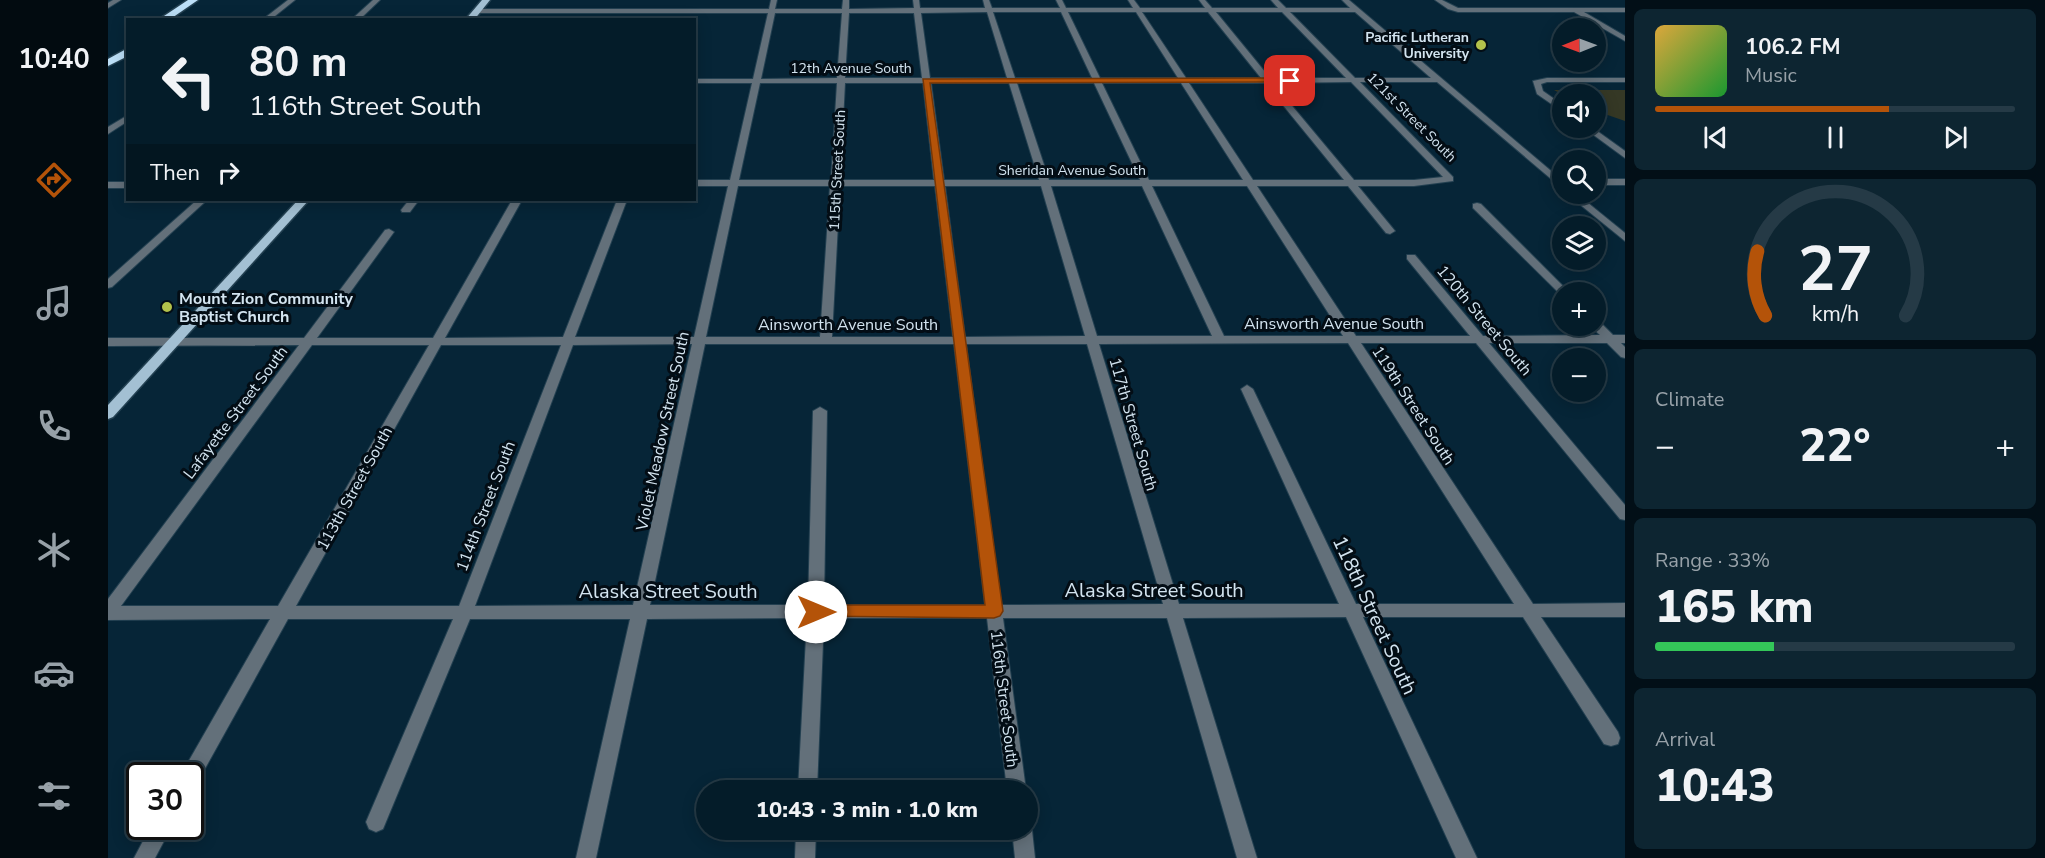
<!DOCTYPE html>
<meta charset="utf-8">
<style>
body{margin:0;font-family:"Nunito Sans",sans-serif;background:#0d2531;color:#f1f3f6;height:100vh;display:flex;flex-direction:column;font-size:22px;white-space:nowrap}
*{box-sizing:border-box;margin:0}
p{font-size:20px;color:#97a1a8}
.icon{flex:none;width:33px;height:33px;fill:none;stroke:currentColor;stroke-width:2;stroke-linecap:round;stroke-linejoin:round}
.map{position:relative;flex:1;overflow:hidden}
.drawer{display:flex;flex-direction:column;gap:9px;padding:9px;background:#020f17;width:420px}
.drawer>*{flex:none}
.hud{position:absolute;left:18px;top:18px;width:570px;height:183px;border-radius:0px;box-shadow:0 3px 15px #0003,0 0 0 2px #253a46;background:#041c29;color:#f1f3f6;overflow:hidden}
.needle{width:39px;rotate:269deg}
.controls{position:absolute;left:1444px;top:18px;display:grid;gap:12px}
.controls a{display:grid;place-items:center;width:54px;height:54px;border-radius:50%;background:#041c29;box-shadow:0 3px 15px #0003,0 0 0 2px #253a46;font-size:30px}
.speed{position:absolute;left:18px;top:762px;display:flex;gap:12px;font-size:30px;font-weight:700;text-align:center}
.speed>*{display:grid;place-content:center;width:78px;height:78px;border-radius:50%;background:#041c29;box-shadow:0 3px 15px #0003,0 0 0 2px #253a46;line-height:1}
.speed .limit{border:3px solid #111;border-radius:9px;background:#fff;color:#111}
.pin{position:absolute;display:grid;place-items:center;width:51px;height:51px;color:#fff;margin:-26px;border-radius:12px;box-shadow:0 3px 9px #0006}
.me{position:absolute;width:66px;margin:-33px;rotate:90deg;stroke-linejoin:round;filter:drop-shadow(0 0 4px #0008)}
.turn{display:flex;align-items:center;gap:21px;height:126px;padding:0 24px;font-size:27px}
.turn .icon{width:78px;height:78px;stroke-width:2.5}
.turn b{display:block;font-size:42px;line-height:51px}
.then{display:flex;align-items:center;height:57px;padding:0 24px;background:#0003;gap:12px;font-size:22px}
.big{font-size:45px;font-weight:800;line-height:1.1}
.drawer .card{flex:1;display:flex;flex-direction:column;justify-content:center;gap:9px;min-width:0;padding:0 21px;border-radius:9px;background:#0d2531}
.drawer .dial{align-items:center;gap:0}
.dial svg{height:156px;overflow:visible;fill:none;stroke:#253a46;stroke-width:7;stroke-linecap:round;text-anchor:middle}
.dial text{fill:#f1f3f6;stroke:none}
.song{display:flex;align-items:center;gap:18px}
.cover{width:72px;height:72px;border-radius:9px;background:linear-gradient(135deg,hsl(40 70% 55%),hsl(130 70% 35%))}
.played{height:6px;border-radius:3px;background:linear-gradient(90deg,#b45309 65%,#253a46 65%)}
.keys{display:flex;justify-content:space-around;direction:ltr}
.heat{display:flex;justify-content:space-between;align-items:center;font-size:33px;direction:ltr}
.charge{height:9px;border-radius:4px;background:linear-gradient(90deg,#34c759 33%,#253a46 0)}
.trip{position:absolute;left:588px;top:780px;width:342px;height:60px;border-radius:30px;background:#041c29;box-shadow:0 3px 15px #0003,0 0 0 2px #253a46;font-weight:800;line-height:60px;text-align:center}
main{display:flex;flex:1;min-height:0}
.menu{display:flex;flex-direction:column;width:108px;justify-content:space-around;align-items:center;background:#020b10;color:#97a1a8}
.menu .icon{width:42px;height:42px}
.menu .current{color:#b45309}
.menu b{font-size:27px;color:#f1f3f6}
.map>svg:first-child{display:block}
.green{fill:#353825}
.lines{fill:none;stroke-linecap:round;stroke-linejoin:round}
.minor-casing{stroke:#234051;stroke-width:2}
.major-casing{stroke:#234051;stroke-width:3}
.highway-casing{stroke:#234051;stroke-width:3}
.minor{fill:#63707a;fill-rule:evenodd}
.major{fill:#a3c0d3;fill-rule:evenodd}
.highway{fill:#bcdff7;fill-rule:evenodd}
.route{fill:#b45309;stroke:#753606;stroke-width:1.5}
.poi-dot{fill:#b3c24b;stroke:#030d15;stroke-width:2}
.labels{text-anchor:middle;stroke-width:6;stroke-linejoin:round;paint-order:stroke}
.far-poi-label{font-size:14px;font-weight:bold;fill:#d3e4f0;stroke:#030d15;text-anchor:end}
.far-street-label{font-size:14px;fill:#d3e4f0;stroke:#030d15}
.poi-label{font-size:16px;font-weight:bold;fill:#d3e4f0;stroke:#030d15;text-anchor:start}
.street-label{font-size:16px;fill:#d3e4f0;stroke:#030d15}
.near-street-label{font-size:20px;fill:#d3e4f0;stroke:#030d15}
</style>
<main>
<nav class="menu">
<b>10:40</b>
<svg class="icon current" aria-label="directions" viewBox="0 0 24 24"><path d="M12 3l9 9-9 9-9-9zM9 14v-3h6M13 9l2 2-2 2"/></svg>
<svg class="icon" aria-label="music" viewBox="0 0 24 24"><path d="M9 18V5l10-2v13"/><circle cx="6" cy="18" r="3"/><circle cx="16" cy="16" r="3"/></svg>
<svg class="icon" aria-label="phone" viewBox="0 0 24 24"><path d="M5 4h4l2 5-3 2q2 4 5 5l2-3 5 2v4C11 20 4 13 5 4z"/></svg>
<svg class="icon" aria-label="climate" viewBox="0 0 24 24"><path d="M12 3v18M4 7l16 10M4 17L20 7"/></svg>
<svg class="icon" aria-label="car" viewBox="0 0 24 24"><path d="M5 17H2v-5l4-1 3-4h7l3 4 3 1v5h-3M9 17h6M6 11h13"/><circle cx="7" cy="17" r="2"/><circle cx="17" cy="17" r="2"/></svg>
<svg class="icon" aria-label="filters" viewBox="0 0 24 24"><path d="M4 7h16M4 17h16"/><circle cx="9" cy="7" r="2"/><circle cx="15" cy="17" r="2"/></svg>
</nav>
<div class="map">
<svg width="1517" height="858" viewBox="0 0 1517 858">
<rect width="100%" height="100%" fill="#062537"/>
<!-- green -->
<path class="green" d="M1446,90H1517V121L1488,111V94L1455,95Z"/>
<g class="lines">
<!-- minor casing -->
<g class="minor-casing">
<g id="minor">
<path d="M5,0H13L0,8V3Z"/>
<path d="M180,0H187L162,20H154Z"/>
<path d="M265,0H272L251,20H243Z"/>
<path d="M663,0H669L667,9H734L735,0H741V9L806,8L805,0H811L812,8H877L875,0H881L884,8H952L948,0H954L958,8H1025L1020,0H1026L1032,8H1097L1091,0H1097L1104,8H1170L1163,0H1170L1178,8H1242L1234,0H1241L1455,181V189L1329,82H1252L1345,177V181L1306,186H1250L1287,231L1282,234L1278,233L1240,186H1149L1248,336H1362L1299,259V255H1307L1375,336L1492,335L1482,326H1488V321L1492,322L1505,335H1517V343H1513L1517,347V358L1513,357L1499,343H1381L1517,505V520L1512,519L1368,343H1253L1425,604L1517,603V617H1433L1510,732L1512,738L1510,744L1503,746L1496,744L1415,617H1255L1369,858H1348L1238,617L1075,618L1149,858H1129L1059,618H895L918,790H899L879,618H716L709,790H690L699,618L539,619L488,858H468L522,619H362L275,829L268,832L261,829L258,822L345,619H180L89,783L82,786V776H73L75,771L162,619L0,620V599L191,345L0,346V338H196L277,230L281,229L286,232L209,338H325L404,200H414L337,338L455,337L509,200H519L467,337H586L620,186H586V180H622L644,83H586V79H645L660,13H369L366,11L369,9H661ZM879,12L899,78H822L813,13ZM885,12H953L984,78H907ZM960,12H1028L1070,78H992ZM1034,12H1100L1153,78H1078ZM1108,12H1174L1238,78H1162ZM1182,12H1247L1323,78H1247ZM667,13H734L729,78L653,79ZM741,13H806L814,78H737ZM1243,82L1335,177L1306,180H1246L1165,83ZM652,83H729L723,180H631ZM737,83H815L826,180H732ZM823,83H901L931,180H836ZM909,83H986L1032,180H941ZM994,83H1073L1135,180H1041ZM1081,83H1157L1236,180H1145ZM630,186H722L712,337H598ZM732,186H827L845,337H724ZM837,186H933L977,336L857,337ZM943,186H1034L1104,336H989ZM1044,186H1139L1235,336H1116ZM1240,343L1406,604H1248L1145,389L1139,385L1133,389L1231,604H1071L991,344ZM584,344L525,605L367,606L465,345ZM597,344H846L877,605H716L719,411L712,407L705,411L700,605H542ZM858,344H979L1055,604L893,605ZM204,345H321L170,606H13ZM333,345H453L351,606H188Z"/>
<path d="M1327,0H1334L1350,8H1517V12H1476L1517,36V41L1466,12H1350L1340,9Z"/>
<path d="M1439,78H1517V82H1439L1433,84L1435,91L1455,105V112L1429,94L1425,81Z"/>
<path d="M20,115V121L0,134V127Z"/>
<path d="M1476,128H1485L1517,151V158Z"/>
<rect x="1488" y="179" width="29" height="6"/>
<rect x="0" y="182" width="20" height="6"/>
<path d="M1459,194H1469L1517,233V241Z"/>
<path d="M89,200H99L4,287L0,288V279Z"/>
<path d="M301,200H311L302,212H294L293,210Z"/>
<path d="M1369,203L1373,204L1461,292L1452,294L1365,208V204Z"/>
<path d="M920,822L924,830L927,858H907L904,830H920Z"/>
<path d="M43,826H64L47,858H26Z"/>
<path d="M688,830H708L707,858H687Z"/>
</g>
</g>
<!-- major casing -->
<g class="major-casing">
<g id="major">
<path d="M374,0H382L366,20H357Z"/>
<path d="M190,200H201L5,417L0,419V405Z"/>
</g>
</g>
<!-- highway casing -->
<g class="highway-casing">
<g id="highway">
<path d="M80,0H90L61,20H50Z"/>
<path d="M20,48V56L0,66V59Z"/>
</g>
</g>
<!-- minor -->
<use href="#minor" class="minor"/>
<!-- major -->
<use href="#major" class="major"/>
<!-- highway -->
<use href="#highway" class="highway"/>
</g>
<!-- route -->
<path class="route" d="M1182,78L1185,82L822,83L895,611L892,616L886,618L702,616L700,612L702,607L708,605H877L815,79Z"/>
<!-- markers -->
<g class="poi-dot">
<circle cx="1373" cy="45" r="6"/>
<circle cx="59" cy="307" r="6"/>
</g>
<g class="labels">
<!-- far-poi labels -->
<g class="far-poi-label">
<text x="1361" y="42">Pacific Lutheran<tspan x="1361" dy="16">University</tspan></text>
</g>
<!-- far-street labels -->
<g class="far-street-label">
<text x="743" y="73">12th Avenue South</text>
<text transform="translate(1304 117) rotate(45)" y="5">121st Street South</text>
<text transform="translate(729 170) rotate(-87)" y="5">115th Street South</text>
<text x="964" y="175">Sheridan Avenue South</text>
</g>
<!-- poi labels -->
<g class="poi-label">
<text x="71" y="304">Mount Zion Community<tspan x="71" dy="18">Baptist Church</tspan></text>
</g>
<!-- street labels -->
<g class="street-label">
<text transform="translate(1377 320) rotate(50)" y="6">120th Street South</text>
<text x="1226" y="329">Ainsworth Avenue South</text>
<text x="740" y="330">Ainsworth Avenue South</text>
<text transform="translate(1306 405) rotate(57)" y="6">119th Street South</text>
<text transform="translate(127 412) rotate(-53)" y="6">Lafayette Street South</text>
<text transform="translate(1026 424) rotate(74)" y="6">117th Street South</text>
<text transform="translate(554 431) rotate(-78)" y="6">Violet Meadow Street South</text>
<text transform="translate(246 488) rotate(-61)" y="6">113th Street South</text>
<text transform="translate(377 506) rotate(-69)" y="6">114th Street South</text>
<text transform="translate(897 699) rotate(83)" y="6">116th Street South</text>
</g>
<!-- near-street labels -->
<g class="near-street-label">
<text x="1046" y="597">Alaska Street South</text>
<text x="560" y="598">Alaska Street South</text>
<text transform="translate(1267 615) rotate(65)" y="7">118th Street South</text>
</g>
</g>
</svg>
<div class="controls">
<a><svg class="needle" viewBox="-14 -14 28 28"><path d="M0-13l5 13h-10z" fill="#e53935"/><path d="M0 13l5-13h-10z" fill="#97a1a8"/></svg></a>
<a><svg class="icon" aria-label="sound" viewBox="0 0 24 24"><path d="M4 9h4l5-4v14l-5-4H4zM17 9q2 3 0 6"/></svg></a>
<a><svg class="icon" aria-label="search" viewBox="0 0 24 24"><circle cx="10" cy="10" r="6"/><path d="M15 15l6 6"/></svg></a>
<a><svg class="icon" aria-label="layers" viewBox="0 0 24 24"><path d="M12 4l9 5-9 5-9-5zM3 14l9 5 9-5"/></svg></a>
<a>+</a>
<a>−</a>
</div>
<div class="speed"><div class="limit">30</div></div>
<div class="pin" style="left:1182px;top:81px;background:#d93025"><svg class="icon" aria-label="arrive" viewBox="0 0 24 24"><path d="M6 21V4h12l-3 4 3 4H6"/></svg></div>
<svg class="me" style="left:708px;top:612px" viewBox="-20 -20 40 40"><circle r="19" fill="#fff"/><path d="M0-13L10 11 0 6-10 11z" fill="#b45309"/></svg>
<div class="trip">10:43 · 3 min · 1.0 km</div>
<div class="hud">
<div class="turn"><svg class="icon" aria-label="left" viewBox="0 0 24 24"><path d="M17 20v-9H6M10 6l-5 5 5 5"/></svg><div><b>80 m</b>116th Street South</div></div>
<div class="then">Then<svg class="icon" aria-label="right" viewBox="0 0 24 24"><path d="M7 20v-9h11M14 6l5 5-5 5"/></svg></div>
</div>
</div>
<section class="drawer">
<div class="card">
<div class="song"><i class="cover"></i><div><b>106.2 FM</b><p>Music</p></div></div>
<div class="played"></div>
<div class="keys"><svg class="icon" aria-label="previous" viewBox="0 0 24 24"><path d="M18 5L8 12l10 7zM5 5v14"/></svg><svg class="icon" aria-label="pause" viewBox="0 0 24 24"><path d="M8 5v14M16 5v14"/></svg><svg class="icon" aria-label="next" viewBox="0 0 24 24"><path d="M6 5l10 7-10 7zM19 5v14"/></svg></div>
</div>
<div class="card dial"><svg viewBox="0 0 100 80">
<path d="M14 69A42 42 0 1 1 86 69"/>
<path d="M14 69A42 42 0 0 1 10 36" stroke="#b45309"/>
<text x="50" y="56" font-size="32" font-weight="700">27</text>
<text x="50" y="72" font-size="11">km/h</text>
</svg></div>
<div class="card"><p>Climate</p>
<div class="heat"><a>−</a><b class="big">22°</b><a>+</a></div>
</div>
<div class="card"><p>Range · 33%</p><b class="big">165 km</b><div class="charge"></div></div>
<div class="card"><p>Arrival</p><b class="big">10:43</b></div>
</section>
</main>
